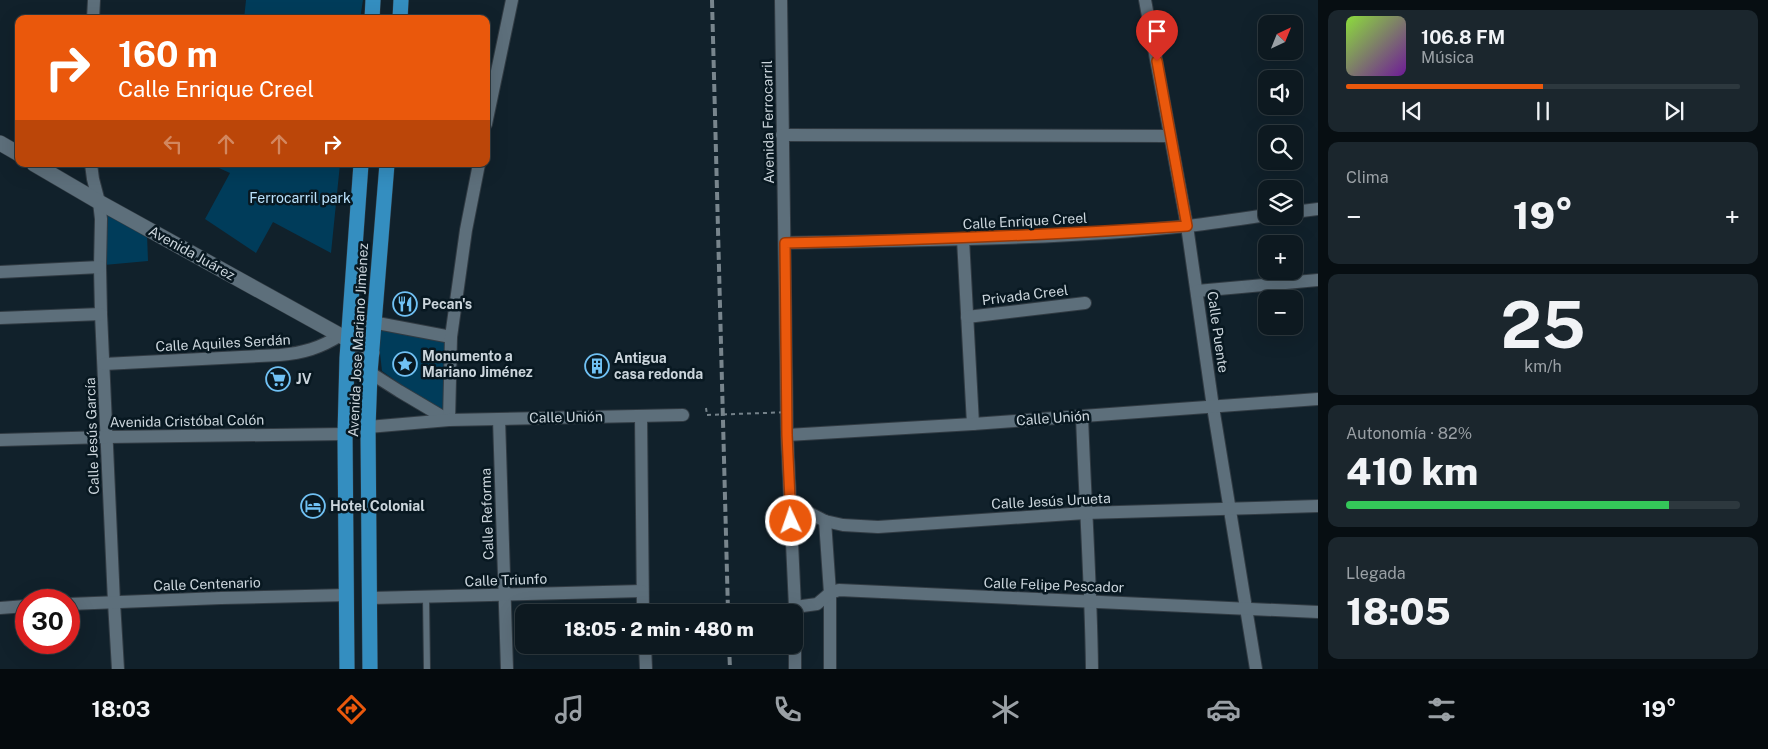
<!DOCTYPE html>
<html lang="es">
<meta charset="utf-8">
<style>
body{margin:0;font-family:"Public Sans",sans-serif;background:#1b262d;color:#f1f3f6;height:100vh;display:flex;flex-direction:column;font-size:19px;white-space:nowrap}
*{box-sizing:border-box;margin:0}
p{font-size:16px;color:#9aa0a5}
.icon{flex:none;width:28px;height:28px;fill:none;stroke:currentColor;stroke-width:2;stroke-linecap:round;stroke-linejoin:round}
.map{position:relative;flex:1;overflow:hidden}
.side{display:flex;flex-direction:column;gap:10px;padding:10px;background:#070e12;width:450px}
.side>*{flex:none}
.guide{position:absolute;left:15px;top:15px;width:475px;height:152px;border-radius:10px;box-shadow:0 5px 20px #0002,0 0 0 1px #2d383e;background:#ea580c;color:#fff;overflow:hidden}
.needle{width:32px;rotate:43deg}
.buttons{position:absolute;left:1258px;top:15px;display:grid;gap:10px}
.buttons a{display:grid;place-items:center;width:45px;height:45px;border-radius:10px;background:#0d1920;box-shadow:0 5px 20px #0002,0 0 0 1px #2d383e;font-size:25px}
.speed{position:absolute;left:15px;top:589px;display:flex;gap:10px;font-size:25px;font-weight:700;text-align:center}
.speed>*{display:grid;place-content:center;width:65px;height:65px;border-radius:50%;background:#0d1920;box-shadow:0 5px 20px #0002,0 0 0 1px #2d383e;line-height:1}
.speed .limit{border:8px solid #d22;background:#fff;color:#111}
.pin{position:absolute;display:grid;place-items:center;width:42px;height:42px;color:#fff;margin:-51px -21px;border-radius:50% 50% 50% 0;rotate:-45deg;box-shadow:0 0 5px #0007}
.pin .icon{rotate:45deg}
.me{position:absolute;width:55px;margin:-28px;rotate:357deg;stroke-linejoin:round;filter:drop-shadow(0 0 4px #0008)}
.turn{display:flex;align-items:center;gap:18px;height:105px;padding:0 20px;font-size:22px}
.turn .icon{width:65px;height:65px;stroke-width:2.5}
.turn b{display:block;font-size:35px;line-height:42px}
.lanes{display:flex;align-items:center;height:48px;padding:0 20px;background:#0003;justify-content:center;gap:25px;direction:ltr}
.lanes .off{opacity:.35}
.big{font-size:38px;font-weight:800;line-height:1.1}
.side .tile{flex:1;display:flex;flex-direction:column;justify-content:center;gap:8px;min-width:0;padding:0 18px;border-radius:10px;background:#1b262d}
.side .dial{align-items:center;gap:0}
.dial b{font-size:65px;line-height:1}
.song{display:flex;align-items:center;gap:15px}
.cover{width:60px;height:60px;border-radius:8px;background:linear-gradient(135deg,hsl(90 70% 55%),hsl(280 70% 35%))}
.played{height:5px;border-radius:2px;background:linear-gradient(90deg,#ea580c 50%,#2d383e 50%)}
.keys{display:flex;justify-content:space-around;direction:ltr}
.heat{display:flex;justify-content:space-between;align-items:center;font-size:28px;direction:ltr}
.charge{height:8px;border-radius:4px;background:linear-gradient(90deg,#34c759 82%,#2d383e 0)}
.trip{position:absolute;left:515px;top:604px;width:288px;height:50px;border-radius:10px;background:#0d1920;box-shadow:0 5px 20px #0002,0 0 0 1px #2d383e;font-weight:800;line-height:50px;text-align:center}
.menu{display:flex;height:80px;justify-content:space-around;align-items:center;background:#050a0d;color:#9aa0a5}
.menu .icon{width:35px;height:35px}
.menu .current{color:#ea580c}
.menu b{font-size:22px;color:#f1f3f6}
main{display:flex;flex:1;min-height:0}
.map>svg:first-child{display:block}
.green{fill:#003c5a}
.lines{fill:none;stroke-linecap:round;stroke-linejoin:round}
.lane-casing{stroke:#313b43;stroke-width:8}
.street-casing{stroke:#313b43;stroke-width:14}
.secondary-casing{stroke:#313b43;stroke-width:16}
.highway-casing{stroke:#313b43;stroke-width:16}
.path{stroke:#75828a;stroke-width:2;stroke-dasharray:4 4;stroke-linecap:butt}
.lane{stroke:#5d6f7b;stroke-width:6}
.street{stroke:#5d6f7b;stroke-width:12}
.secondary{stroke:#5d6f7b;stroke-width:15}
.highway{stroke:#348ec0;stroke-width:15}
.rail{stroke:#78858d;stroke-width:4;stroke-dasharray:8 4;stroke-linecap:butt}
.path-bridge{stroke:#75828a;stroke-width:2;stroke-dasharray:4 4;stroke-linecap:butt}
.route-casing{stroke:#983908;stroke-width:12}
.route{stroke:#ea580c;stroke-width:9}
.labels{text-anchor:middle;stroke-width:5;stroke-linejoin:round;paint-order:stroke}
.street-label{font-size:14px;fill:#cbd5dc;stroke:#081821}
.park-label{font-size:14px;fill:#bae1fb;stroke:#081821}
.poi-label{font-size:14px;font-weight:bold;fill:#cbd5dc;stroke:#081821;text-anchor:start}
</style>
<main>
<div class="map">
<svg width="1318" height="669" viewBox="0 0 1318 669">
<rect width="100%" height="100%" fill="#11212b"/>
<!-- green -->
<g class="green">
<path d="M246,0H363L360,19H244Z"/>
<path d="M210,164H340L331,253L273,222L256,253L205,219L230,173Z"/>
<path d="M103,208L147,234L148,261L104,265Z"/>
<path d="M377,326L448,339L446,417L382,371Z"/>
</g>
<g class="lines">
<!-- lane casing -->
<g class="lane-casing">
<path id="lane" d="M426,597L427,669"/>
</g>
<!-- street casing -->
<g class="street-casing">
<g id="street">
<path d="M781,0L787,435L795,607V669"/>
<path d="M1145,0L1187,226L1213,407L1256,669"/>
<path d="M93,19L94,0"/>
<path d="M486,124L512,0"/>
<path d="M782,135L1169,136"/>
<path d="M91,164L93,179L99,202L101,219L100,267L101,314L114,602L118,669"/>
<path d="M1294,212L1318,209"/>
<path d="M963,239L973,424"/>
<path d="M785,243C919,240 1054,240 1187,226C1214,223 1240,219 1266,215"/>
<path d="M0,272L100,267"/>
<path d="M1197,291L1318,280"/>
<path d="M967,317L1085,303"/>
<path d="M0,318L101,314"/>
<path d="M351,318L451,337"/>
<path d="M347,358L399,391L448,420"/>
<path d="M104,364L280,355C303,353 320,348 339,336"/>
<path d="M641,416L643,612"/>
<path d="M1082,416C1085,500 1091,584 1092,669"/>
<path d="M499,419L507,669"/>
<path d="M449,420L451,337L466,230L479,164"/>
<path d="M368,427L449,420L683,415"/>
<path d="M787,435L973,424L1318,399"/>
<path d="M0,440L107,437L345,434"/>
<path d="M790,503L825,521L843,525L878,527L1085,513L1318,506"/>
<path d="M825,521L830,593V669"/>
<path d="M371,598L642,591"/>
<path d="M69,604L221,598L347,595"/>
<path d="M795,607L817,604L830,593L839,590L1318,612"/>
<path d="M0,608L26,606"/>
<path d="M645,645L646,669"/>
</g>
</g>
<!-- secondary casing -->
<g class="secondary-casing">
<g id="secondary">
<path d="M0,143L19,154"/>
<path d="M34,164L99,202L372,353"/>
</g>
</g>
<!-- highway casing -->
<g class="highway-casing">
<g id="highway">
<path d="M372,19L373,0"/>
<path d="M400,19L401,0"/>
<path d="M347,669L345,434L347,358L361,164"/>
<path d="M370,669L368,427L370,373L387,164"/>
</g>
</g>
<!-- path -->
<path class="path" d="M706,408L707,415"/>
<!-- lane -->
<use href="#lane" class="lane"/>
<!-- street -->
<use href="#street" class="street"/>
<!-- secondary -->
<use href="#secondary" class="secondary"/>
<!-- highway -->
<use href="#highway" class="highway"/>
<!-- rail -->
<g class="rail">
<path d="M712,0L728,612"/>
<path d="M729,645L730,669"/>
</g>
<!-- path-bridge -->
<path class="path-bridge" d="M707,415L792,412"/>
</g>
<g class="lines">
<!-- route casing -->
<g class="route-casing">
<path id="route" d="M791,521L787,435L785,243C919,240 1053,235 1187,226L1157,61"/>
</g>
<!-- route -->
<use href="#route" class="route"/>
</g>
<!-- icons -->
<defs>
<g id="restaurant-ring" transform="scale(1.25)"><circle r="9.5" fill="#081821" stroke="#70c1f4" stroke-width="1.5"/><path d="M-5-6h1v4h1v-4h1v4h1v-4h1v5L-1.5 .5V6h-2V.5L-5-1ZM5-6V6H3V1.5H1.5Q1.5-4 5-6Z" fill="#70c1f4"/></g>
<g id="sight-ring" transform="scale(1.25)"><circle r="9.5" fill="#081821" stroke="#70c1f4" stroke-width="1.5"/><path d="M0-6L1.8-2.2L6-1.7L2.9 1.2L3.7 5.4L0 3.3L-3.7 5.4L-2.9 1.2L-6-1.7L-1.8-2.2Z" fill="#70c1f4"/></g>
<g id="building-ring" transform="scale(1.25)"><circle r="9.5" fill="#081821" stroke="#70c1f4" stroke-width="1.5"/><path d="M-4-6H4V6H1V3H-1V6H-4ZM-2.5-4.3h1.7v1.8h-1.7ZM.8-4.3h1.7v1.8H.8ZM-2.5-1h1.7V.8h-1.7ZM.8-1h1.7V.8H.8Z" fill="#70c1f4"/></g>
<g id="supermarket-ring" transform="scale(1.25)"><circle r="9.5" fill="#081821" stroke="#70c1f4" stroke-width="1.5"/><path d="M-6-5.5h2.5l.6 2H6L4.5 2H-2.5L-4.4-4H-6ZM-1.5 3.2a1.3 1.3 0 1 0 .1 0ZM3 3.2a1.3 1.3 0 1 0 .1 0Z" fill="#70c1f4"/></g>
<g id="hotel-ring" transform="scale(1.25)"><circle r="9.5" fill="#081821" stroke="#70c1f4" stroke-width="1.5"/><path d="M-6-4.5h1.5V1H6V5H4.5V3h-9V5H-6ZM-4 0a1.8 1.8 0 1 1 3.6 0ZM.5 0V-2.5h3Q6-2.5 6 0Z" fill="#70c1f4"/></g>
</defs>
<g fill-rule="evenodd">
<use href="#restaurant-ring" x="405" y="304"/>
<use href="#sight-ring" x="405" y="364"/>
<use href="#building-ring" x="597" y="366"/>
<use href="#supermarket-ring" x="278" y="379"/>
<use href="#hotel-ring" x="313" y="506"/>
</g>
<g class="labels">
<!-- street labels -->
<g class="street-label">
<text transform="translate(768 122) rotate(-91)" y="5">Avenida Ferrocarril</text>
<text transform="translate(1025 221) rotate(-3)" y="5">Calle Enrique Creel</text>
<text transform="translate(192 253) rotate(29)" y="5">Avenida Juárez</text>
<text transform="translate(1025 295) rotate(-7)" y="5">Privada Creel</text>
<text transform="translate(1218 332) rotate(82)" y="5">Calle Puente</text>
<text transform="translate(358 340) rotate(-87)" y="5">Avenida Jose Mariano Jiménez</text>
<text transform="translate(223 343) rotate(-3)" y="5">Calle Aquiles Serdán</text>
<text transform="translate(566 417) rotate(-1)" y="5">Calle Unión</text>
<text transform="translate(1053 418) rotate(-4)" y="5">Calle Unión</text>
<text transform="translate(187 421) rotate(-1)" y="5">Avenida Cristóbal Colón</text>
<text transform="translate(92 436) rotate(-92)" y="5">Calle Jesús García</text>
<text transform="translate(1051 501) rotate(-3)" y="5">Calle Jesús Urueta</text>
<text transform="translate(487 514) rotate(-92)" y="5">Calle Reforma</text>
<text transform="translate(506 580) rotate(-2)" y="5">Calle Triunfo</text>
<text transform="translate(207 584) rotate(-2)" y="5">Calle Centenario</text>
<text transform="translate(1054 585) rotate(2)" y="5">Calle Felipe Pescador</text>
</g>
<!-- park labels -->
<g class="park-label">
<text x="300" y="203">Ferrocarril park</text>
</g>
<!-- poi labels -->
<g class="poi-label">
<text x="422" y="309">Pecan's</text>
<text x="422" y="361">Monumento a<tspan x="422" dy="16">Mariano Jiménez</tspan></text>
<text x="614" y="363">Antigua<tspan x="614" dy="16">casa redonda</tspan></text>
<text x="296" y="384">JV</text>
<text x="330" y="511">Hotel Colonial</text>
</g>
</g>
</svg>
<div class="buttons">
<a><svg class="needle" viewBox="-14 -14 28 28"><path d="M0-13l5 13h-10z" fill="#e53935"/><path d="M0 13l5-13h-10z" fill="#9aa0a5"/></svg></a>
<a><svg class="icon" aria-label="sound" viewBox="0 0 24 24"><path d="M4 9h4l5-4v14l-5-4H4zM17 9q2 3 0 6"/></svg></a>
<a><svg class="icon" aria-label="search" viewBox="0 0 24 24"><circle cx="10" cy="10" r="6"/><path d="M15 15l6 6"/></svg></a>
<a><svg class="icon" aria-label="layers" viewBox="0 0 24 24"><path d="M12 4l9 5-9 5-9-5zM3 14l9 5 9-5"/></svg></a>
<a>+</a>
<a>−</a>
</div>
<div class="speed"><div class="limit">30</div></div>
<div class="pin" style="left:1157px;top:61px;background:#d93025"><svg class="icon" aria-label="arrive" viewBox="0 0 24 24"><path d="M6 21V4h12l-3 4 3 4H6"/></svg></div>
<svg class="me" style="left:791px;top:521px" viewBox="-20 -20 40 40"><circle r="17" fill="#ea580c" stroke="#fff" stroke-width="3"/><path d="M0-11L8 9 0 5-8 9z" fill="#fff"/></svg>
<div class="trip">18:05 · 2 min · 480 m</div>
<div class="guide">
<div class="turn"><svg class="icon" aria-label="right" viewBox="0 0 24 24"><path d="M7 20v-9h11M14 6l5 5-5 5"/></svg><div><b>160 m</b>Calle Enrique Creel</div></div>
<div class="lanes"><svg class="icon off" aria-label="left" viewBox="0 0 24 24"><path d="M17 20v-9H6M10 6l-5 5 5 5"/></svg><svg class="icon off" aria-label="ahead" viewBox="0 0 24 24"><path d="M12 20V5M6 11l6-6 6 6"/></svg><svg class="icon off" aria-label="ahead" viewBox="0 0 24 24"><path d="M12 20V5M6 11l6-6 6 6"/></svg><svg class="icon" aria-label="right" viewBox="0 0 24 24"><path d="M7 20v-9h11M14 6l5 5-5 5"/></svg></div>
</div>
</div>
<section class="side">
<div class="tile">
<div class="song"><i class="cover"></i><div><b>106.8 FM</b><p>Música</p></div></div>
<div class="played"></div>
<div class="keys"><svg class="icon" aria-label="previous" viewBox="0 0 24 24"><path d="M18 5L8 12l10 7zM5 5v14"/></svg><svg class="icon" aria-label="pause" viewBox="0 0 24 24"><path d="M8 5v14M16 5v14"/></svg><svg class="icon" aria-label="next" viewBox="0 0 24 24"><path d="M6 5l10 7-10 7zM19 5v14"/></svg></div>
</div>
<div class="tile"><p>Clima</p>
<div class="heat"><a>−</a><b class="big">19°</b><a>+</a></div>
</div>
<div class="tile dial"><b>25</b><p>km/h</p></div>
<div class="tile"><p>Autonomía · 82%</p><b class="big">410 km</b><div class="charge"></div></div>
<div class="tile"><p>Llegada</p><b class="big">18:05</b></div>
</section>
</main>
<nav class="menu">
<b>18:03</b>
<svg class="icon current" aria-label="directions" viewBox="0 0 24 24"><path d="M12 3l9 9-9 9-9-9zM9 14v-3h6M13 9l2 2-2 2"/></svg>
<svg class="icon" aria-label="music" viewBox="0 0 24 24"><path d="M9 18V5l10-2v13"/><circle cx="6" cy="18" r="3"/><circle cx="16" cy="16" r="3"/></svg>
<svg class="icon" aria-label="phone" viewBox="0 0 24 24"><path d="M5 4h4l2 5-3 2q2 4 5 5l2-3 5 2v4C11 20 4 13 5 4z"/></svg>
<svg class="icon" aria-label="climate" viewBox="0 0 24 24"><path d="M12 3v18M4 7l16 10M4 17L20 7"/></svg>
<svg class="icon" aria-label="car" viewBox="0 0 24 24"><path d="M5 17H2v-5l4-1 3-4h7l3 4 3 1v5h-3M9 17h6M6 11h13"/><circle cx="7" cy="17" r="2"/><circle cx="17" cy="17" r="2"/></svg>
<svg class="icon" aria-label="filters" viewBox="0 0 24 24"><path d="M4 7h16M4 17h16"/><circle cx="9" cy="7" r="2"/><circle cx="15" cy="17" r="2"/></svg>
<b>19°</b>
</nav>
